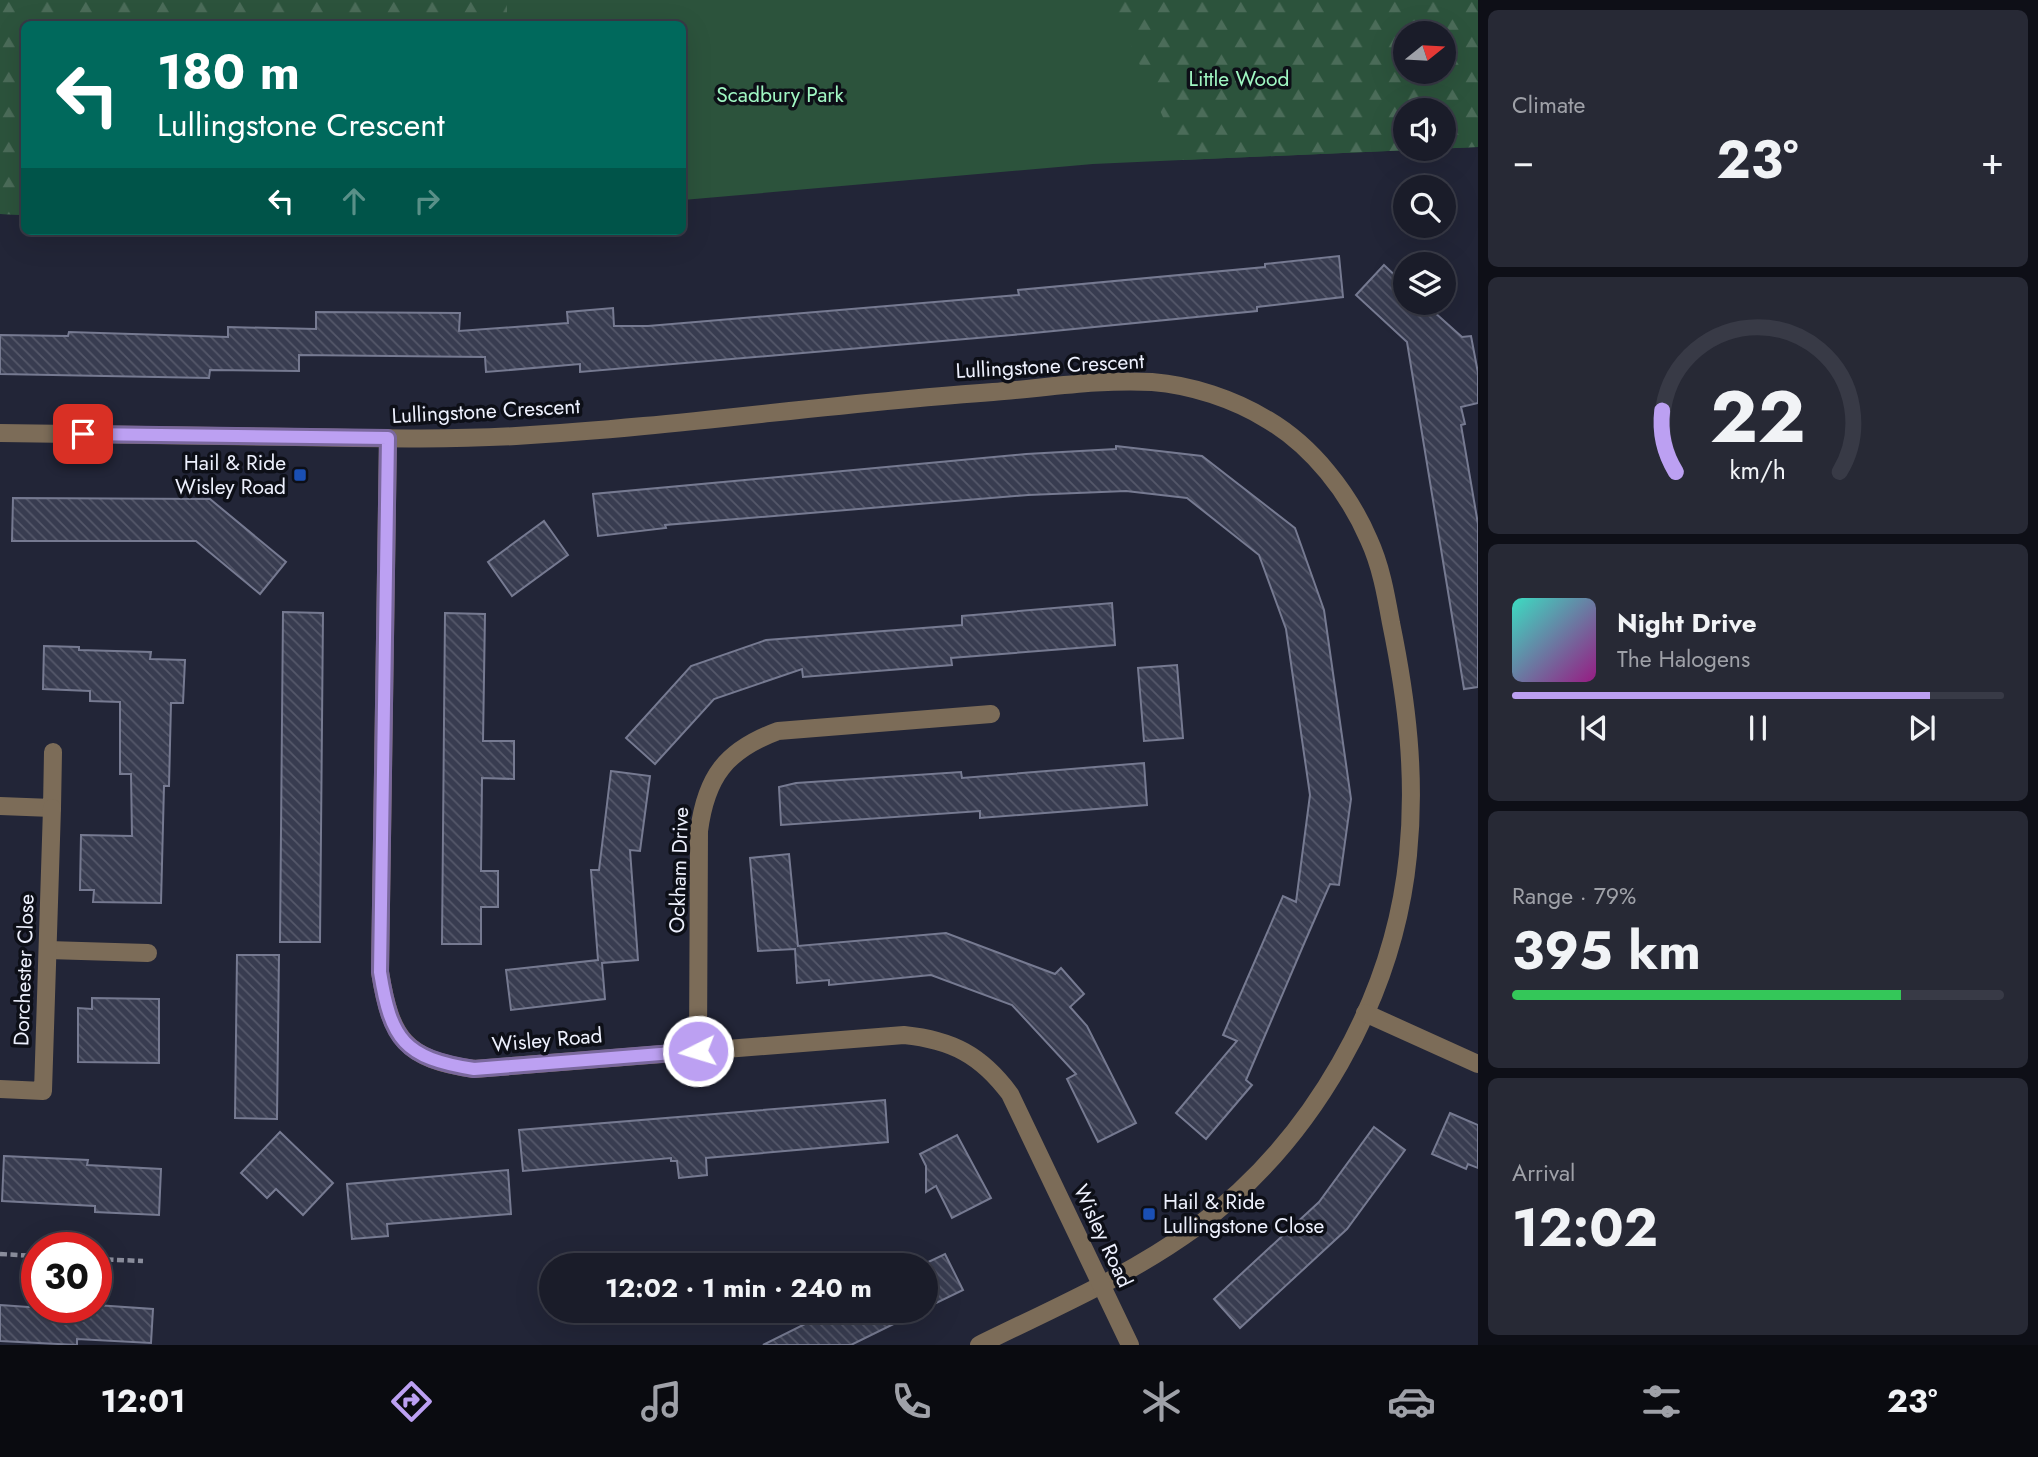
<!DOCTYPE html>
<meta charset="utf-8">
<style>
body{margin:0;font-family:Jost,sans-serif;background:#272935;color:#f1f3f6;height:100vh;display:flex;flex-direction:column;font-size:26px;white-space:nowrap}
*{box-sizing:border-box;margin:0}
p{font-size:23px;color:#9fa1a8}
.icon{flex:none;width:38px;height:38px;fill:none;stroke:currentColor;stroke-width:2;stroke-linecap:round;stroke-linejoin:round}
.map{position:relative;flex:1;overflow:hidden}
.sheet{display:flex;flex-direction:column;gap:10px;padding:10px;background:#0e0f17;width:560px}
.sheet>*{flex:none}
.guide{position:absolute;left:21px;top:21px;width:665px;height:214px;border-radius:10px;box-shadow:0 7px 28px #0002,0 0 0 2px #383a46;background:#00695c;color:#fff;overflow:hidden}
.needle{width:46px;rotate:72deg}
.fabs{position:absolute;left:1393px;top:21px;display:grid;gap:14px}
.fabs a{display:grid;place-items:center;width:63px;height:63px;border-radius:50%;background:#1a1c29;box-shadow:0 7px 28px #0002,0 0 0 2px #383a46;font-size:35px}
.speed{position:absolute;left:21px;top:1232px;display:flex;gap:14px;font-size:35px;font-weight:700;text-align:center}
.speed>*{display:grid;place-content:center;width:91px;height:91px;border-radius:50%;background:#1a1c29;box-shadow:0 7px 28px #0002,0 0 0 2px #383a46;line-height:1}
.speed .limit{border:10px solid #d22;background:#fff;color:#111}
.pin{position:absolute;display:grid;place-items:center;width:60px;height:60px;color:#fff;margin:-30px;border-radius:14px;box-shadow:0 4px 10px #0006}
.me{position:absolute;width:77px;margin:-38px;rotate:265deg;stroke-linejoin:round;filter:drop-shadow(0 0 5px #0008)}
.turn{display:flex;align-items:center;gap:24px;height:147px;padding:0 21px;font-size:32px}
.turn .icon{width:91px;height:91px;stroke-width:2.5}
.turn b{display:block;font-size:49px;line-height:60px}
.lanes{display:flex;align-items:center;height:66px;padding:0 21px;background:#0003;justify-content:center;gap:35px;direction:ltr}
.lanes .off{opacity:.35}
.big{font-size:52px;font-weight:700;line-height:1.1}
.sheet .tile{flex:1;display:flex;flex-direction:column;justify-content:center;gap:10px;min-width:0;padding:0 24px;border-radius:10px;background:#272935}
.sheet .dial{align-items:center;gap:0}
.dial svg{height:182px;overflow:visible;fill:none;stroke:#383a46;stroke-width:7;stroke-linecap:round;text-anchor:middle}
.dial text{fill:#f1f3f6;stroke:none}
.song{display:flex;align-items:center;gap:21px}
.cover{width:84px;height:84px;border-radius:10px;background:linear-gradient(135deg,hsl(170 70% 55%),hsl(310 70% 35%))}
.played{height:7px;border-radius:4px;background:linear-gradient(90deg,#bca0f2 85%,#383a46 85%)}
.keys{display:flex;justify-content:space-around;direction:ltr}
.heat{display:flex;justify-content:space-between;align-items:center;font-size:38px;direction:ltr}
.charge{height:10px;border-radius:5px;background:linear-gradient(90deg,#34c759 79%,#383a46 0)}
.trip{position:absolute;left:539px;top:1253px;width:399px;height:70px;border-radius:35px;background:#1a1c29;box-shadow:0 7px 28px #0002,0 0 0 2px #383a46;font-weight:700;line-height:70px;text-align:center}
.tabs{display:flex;height:112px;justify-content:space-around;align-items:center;background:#0a0b10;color:#9fa1a8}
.tabs .icon{width:49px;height:49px}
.tabs .current{color:#bca0f2}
.tabs b{font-size:32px;color:#f1f3f6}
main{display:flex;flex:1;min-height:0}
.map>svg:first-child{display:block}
.green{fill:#2c533c;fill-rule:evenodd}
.forest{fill:url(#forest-firs);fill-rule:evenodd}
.building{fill:url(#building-back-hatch);stroke:#767a91;stroke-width:2}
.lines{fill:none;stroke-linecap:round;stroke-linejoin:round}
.path{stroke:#8a8d9c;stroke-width:4.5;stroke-dasharray:7 3.5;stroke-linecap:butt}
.street{stroke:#7c6c58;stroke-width:18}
.route-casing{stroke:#7a689d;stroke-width:18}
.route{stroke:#bca0f2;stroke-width:12}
.transit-dot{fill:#1a4fb4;stroke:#0d0f17;stroke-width:2.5}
.labels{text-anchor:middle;stroke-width:7;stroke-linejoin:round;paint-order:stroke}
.park-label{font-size:21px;fill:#a0f7c3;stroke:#0d0f17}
.street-label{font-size:21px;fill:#edf0fd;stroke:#0d0f17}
.poi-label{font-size:21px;fill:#edf0fd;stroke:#0d0f17;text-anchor:end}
</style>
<main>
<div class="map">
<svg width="1478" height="1345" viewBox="0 0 1478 1345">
<defs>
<pattern id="forest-firs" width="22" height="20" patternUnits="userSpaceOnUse" patternTransform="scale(1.75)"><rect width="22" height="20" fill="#2c533c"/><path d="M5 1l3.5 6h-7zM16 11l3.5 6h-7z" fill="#4b6c59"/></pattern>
<pattern id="building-back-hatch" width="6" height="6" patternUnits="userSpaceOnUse" patternTransform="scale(1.75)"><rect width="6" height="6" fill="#383c50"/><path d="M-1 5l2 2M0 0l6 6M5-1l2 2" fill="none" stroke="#55586a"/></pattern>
</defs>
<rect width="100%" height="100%" fill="#222537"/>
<!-- green -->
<path class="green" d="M0,0H1478V147L1093,164L683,200L682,24H24V215L0,214ZM1405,33H1444V72H1405ZM1405,110H1444V149H1405Z"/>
<!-- forest -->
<g class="forest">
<path d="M0,0H507V24H24V215L0,214Z"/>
<path d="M1111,0H1478V147L1182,160ZM1405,33H1444V72H1405ZM1405,110H1444V149H1405Z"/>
</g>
<!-- building -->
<g class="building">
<path d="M1339,256L1343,297L1257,307V311L1023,334L580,372V364L486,372L485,357L299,355V371L210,370L209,378L0,374V335L68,336L69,332L228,337V327L316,329V312L460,313L459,331L568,323L567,312L613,308L614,326H648L1019,295L1018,290L1265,267V264Z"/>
<path d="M1384,265L1405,285V303H1424L1462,337L1471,336L1478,373V403L1461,407L1465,424L1461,425L1478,524V687L1464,689L1407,342L1356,295Z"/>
<path d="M1116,446L1202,456L1295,528L1324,610L1351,799L1339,885L1330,884L1303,946L1246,1080L1252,1085L1206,1139L1176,1113L1237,1041L1223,1035L1238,1000L1283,896L1296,902L1310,795L1286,629L1259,555L1187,498L1126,491L1028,495L665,525L666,528L598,536L593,494L1026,454L1116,449Z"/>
<path d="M13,498L210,499L286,562L260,594L196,541H12Z"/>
<path d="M544,521L568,555L512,596L488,562Z"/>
<path d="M1112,603L1115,645L951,658L952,665L877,671L803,677L802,669L714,699L655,764L626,738L691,666L766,640L962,625V616Z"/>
<path d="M283,612L323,613L320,942H280Z"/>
<path d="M445,613L485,614L483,741H514V779L482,778L481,871H498V907H481V944H442Z"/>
<path d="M44,646L79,647V650L151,652L150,659L185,660L183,703H171L169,786H164L161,903L93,902L94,890H80L81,835L132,836L131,774H120V702L90,701V691L43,689Z"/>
<path d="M1177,665L1183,738L1144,741L1138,668Z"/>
<path d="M1144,763L1147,805L980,818V811L781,825L779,787L796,783L961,772L962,778Z"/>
<path d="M611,771L650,776L640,851L630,850L638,960L602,963L605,999L511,1010L506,970L598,960L591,870H599Z"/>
<path d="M789,854L798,946L946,933L1055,974L1061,968L1084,994L1070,1007L1087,1026L1136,1123L1098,1142L1067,1079L1076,1074L1012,1005L931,975L829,985V980L797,983L795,949L758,951L750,858Z"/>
<path d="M237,955H279L277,1119L235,1118Z"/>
<path d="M92,998L159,999V1063L78,1062V1008L92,1009Z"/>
<path d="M885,1100L888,1142L706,1158L707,1175L679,1178L677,1161H671V1158L523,1171L519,1130Z"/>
<path d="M1450,1113L1478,1125V1168L1468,1164L1466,1169L1432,1154Z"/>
<path d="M1374,1127L1405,1150L1347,1229L1240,1328L1214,1299L1319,1202Z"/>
<path d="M280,1132L333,1183L303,1215L276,1189L267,1198L241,1173Z"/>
<path d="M957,1135L991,1198L952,1218L936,1186L926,1192V1166L920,1154Z"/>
<path d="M4,1156L88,1160L87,1165L161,1169L159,1215L95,1212V1206L2,1201Z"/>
<path d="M508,1170L511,1214L387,1224L388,1236L352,1239L347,1184Z"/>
<path d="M945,1254L963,1290L926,1308V1265H922Z"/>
<path d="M0,1305L86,1311V1307L96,1305L153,1309L151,1343L77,1339V1345L0,1341Z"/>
<path d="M831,1311H920L851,1345H763Z"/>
</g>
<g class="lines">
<!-- path -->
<g class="path">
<path d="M0,1254L37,1256"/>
<path d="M96,1259L143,1261"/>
</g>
<!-- street -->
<g class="street">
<path d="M0,433C98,434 196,436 295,437C368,438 442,440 516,436C675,427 834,403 993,392C1045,388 1100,379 1152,382C1191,385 1234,399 1268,420C1312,446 1349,493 1369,540C1381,566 1386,595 1391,623C1407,701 1416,775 1408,855C1394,999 1312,1142 1195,1228C1129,1276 1052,1309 979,1345"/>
<path d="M388,438L380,972C391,1039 405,1059 474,1069L904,1035C952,1040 981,1055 1010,1094L1130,1345"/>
<path d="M0,806L52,808L53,752"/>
<path d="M48,950L148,953"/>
<path d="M1365,1013L1478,1064"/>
<path d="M698,1051L699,831C706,777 726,750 778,731L991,714"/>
<path d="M0,1089L43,1091L52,808"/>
</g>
</g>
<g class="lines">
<!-- route casing -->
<g class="route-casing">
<path id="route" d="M83,434L388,438L380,972C391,1040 404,1058 474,1069L698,1051"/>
</g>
<!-- route -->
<use href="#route" class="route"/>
</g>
<!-- markers -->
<g class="transit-dot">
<rect x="293" y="468" width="14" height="14" rx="3.5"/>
<rect x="1142" y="1207" width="14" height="14" rx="3.5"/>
</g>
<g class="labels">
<!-- park labels -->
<g class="park-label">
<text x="1239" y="86">Little Wood</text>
<text x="780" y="102">Scadbury Park</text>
</g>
<!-- street labels -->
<g class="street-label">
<text transform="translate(1050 366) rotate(-3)" y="7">Lullingstone Crescent</text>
<text transform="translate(486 411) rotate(-3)" y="7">Lullingstone Crescent</text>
<text transform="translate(679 870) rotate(-88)" y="7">Ockham Drive</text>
<text transform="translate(24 970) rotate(-88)" y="7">Dorchester Close</text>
<text transform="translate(547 1040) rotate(-5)" y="7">Wisley Road</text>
<text transform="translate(1103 1236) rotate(65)" y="7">Wisley Road</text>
</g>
<!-- poi labels -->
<g class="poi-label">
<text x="286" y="470">Hail &amp; Ride<tspan x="286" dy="24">Wisley Road</tspan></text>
<text x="1163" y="1209" text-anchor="start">Hail &amp; Ride<tspan x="1163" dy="24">Lullingstone Close</tspan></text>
</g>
</g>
</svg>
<div class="fabs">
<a><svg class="needle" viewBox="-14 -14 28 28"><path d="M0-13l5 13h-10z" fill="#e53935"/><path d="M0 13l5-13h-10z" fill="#9fa1a8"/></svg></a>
<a><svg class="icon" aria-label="sound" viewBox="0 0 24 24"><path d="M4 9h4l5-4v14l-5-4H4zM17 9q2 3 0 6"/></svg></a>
<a><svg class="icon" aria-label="search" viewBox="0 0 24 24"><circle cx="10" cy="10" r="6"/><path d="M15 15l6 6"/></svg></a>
<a><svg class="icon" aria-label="layers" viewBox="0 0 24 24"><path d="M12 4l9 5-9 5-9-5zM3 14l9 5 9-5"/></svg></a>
</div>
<div class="speed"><div class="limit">30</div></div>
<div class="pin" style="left:83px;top:434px;background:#d93025"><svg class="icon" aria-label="arrive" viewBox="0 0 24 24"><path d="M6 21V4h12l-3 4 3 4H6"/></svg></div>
<svg class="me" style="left:698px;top:1051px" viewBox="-20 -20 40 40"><circle r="17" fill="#bca0f2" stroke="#fff" stroke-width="3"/><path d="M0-11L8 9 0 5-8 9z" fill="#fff"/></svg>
<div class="trip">12:02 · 1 min · 240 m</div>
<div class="guide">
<div class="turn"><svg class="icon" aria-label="left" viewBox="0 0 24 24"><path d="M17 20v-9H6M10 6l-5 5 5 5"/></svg><div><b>180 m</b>Lullingstone Crescent</div></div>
<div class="lanes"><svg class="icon" aria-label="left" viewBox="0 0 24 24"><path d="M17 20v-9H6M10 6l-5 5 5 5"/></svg><svg class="icon off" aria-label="ahead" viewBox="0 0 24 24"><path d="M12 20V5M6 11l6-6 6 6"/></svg><svg class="icon off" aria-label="right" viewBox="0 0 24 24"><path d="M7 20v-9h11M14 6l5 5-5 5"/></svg></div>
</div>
</div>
<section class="sheet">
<div class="tile"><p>Climate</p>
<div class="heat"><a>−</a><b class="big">23°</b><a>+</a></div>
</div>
<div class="tile dial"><svg viewBox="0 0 100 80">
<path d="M14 69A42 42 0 1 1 86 69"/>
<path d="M14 69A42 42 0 0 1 8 42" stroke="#bca0f2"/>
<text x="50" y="56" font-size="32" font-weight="700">22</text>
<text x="50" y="72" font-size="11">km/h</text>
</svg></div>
<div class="tile">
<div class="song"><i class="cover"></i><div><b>Night Drive</b><p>The Halogens</p></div></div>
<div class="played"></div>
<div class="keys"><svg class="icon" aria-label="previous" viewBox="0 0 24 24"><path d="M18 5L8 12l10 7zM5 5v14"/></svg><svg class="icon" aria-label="pause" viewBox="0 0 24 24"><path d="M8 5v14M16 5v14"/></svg><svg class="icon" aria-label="next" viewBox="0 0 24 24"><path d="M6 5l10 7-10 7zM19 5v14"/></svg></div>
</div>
<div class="tile"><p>Range · 79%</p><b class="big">395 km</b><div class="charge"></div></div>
<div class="tile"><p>Arrival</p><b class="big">12:02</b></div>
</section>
</main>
<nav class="tabs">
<b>12:01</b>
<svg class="icon current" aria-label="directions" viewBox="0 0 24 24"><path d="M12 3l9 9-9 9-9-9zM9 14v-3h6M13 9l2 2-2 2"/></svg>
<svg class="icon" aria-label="music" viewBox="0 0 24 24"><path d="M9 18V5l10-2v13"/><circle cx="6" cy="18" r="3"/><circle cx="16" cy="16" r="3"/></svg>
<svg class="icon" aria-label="phone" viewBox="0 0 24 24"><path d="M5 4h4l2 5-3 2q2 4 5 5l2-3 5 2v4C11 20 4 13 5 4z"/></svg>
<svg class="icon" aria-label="climate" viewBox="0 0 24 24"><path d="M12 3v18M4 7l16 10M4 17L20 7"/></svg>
<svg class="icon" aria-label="car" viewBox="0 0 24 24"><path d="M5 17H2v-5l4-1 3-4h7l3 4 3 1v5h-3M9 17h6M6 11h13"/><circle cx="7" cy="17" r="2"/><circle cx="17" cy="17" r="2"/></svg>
<svg class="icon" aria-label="filters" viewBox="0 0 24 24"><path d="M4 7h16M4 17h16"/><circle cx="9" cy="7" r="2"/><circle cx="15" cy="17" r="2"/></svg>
<b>23°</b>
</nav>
